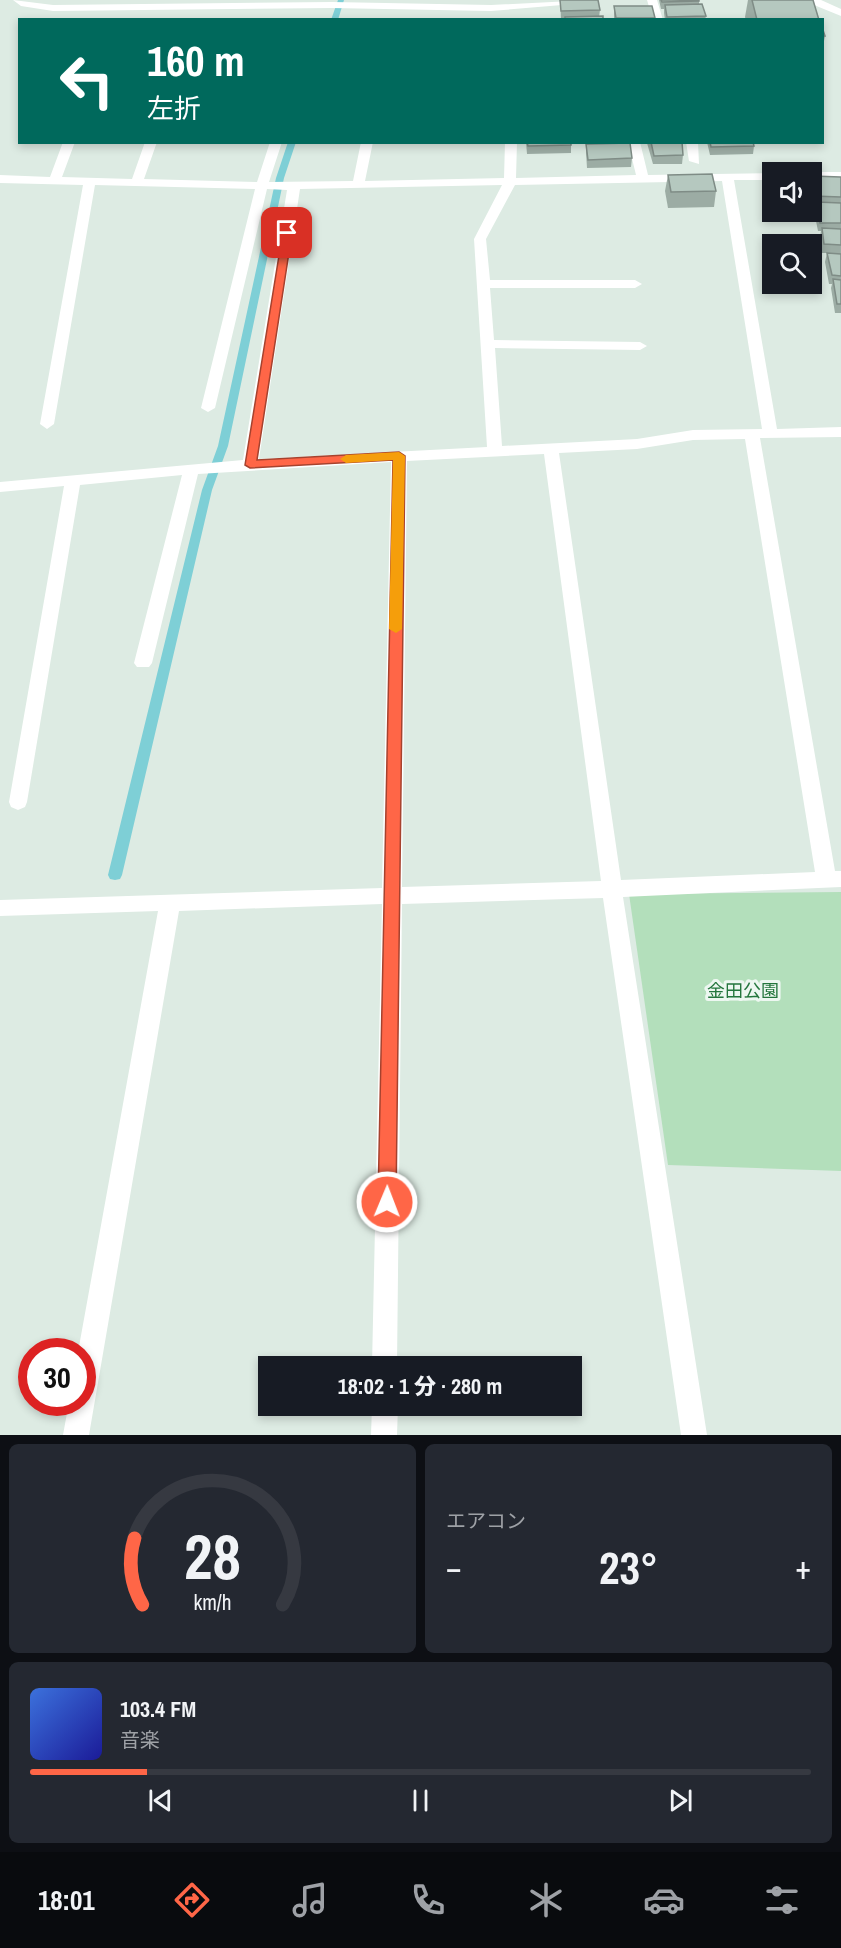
<!DOCTYPE html>
<html lang="ja">
<meta charset="utf-8">
<style>
body{margin:0;font-family:"Archivo Narrow","Noto Sans JP",sans-serif;background:#242831;color:#f1f3f6;height:100vh;display:flex;flex-direction:column;font-size:22px;white-space:nowrap}
*{box-sizing:border-box;margin:0}
p{font-size:20px;color:#9ea1a6}
.icon{flex:none;width:33px;height:33px;fill:none;stroke:currentColor;stroke-width:2;stroke-linecap:round;stroke-linejoin:round}
.map{position:relative;height:1435px;overflow:hidden}
.details{display:flex;flex-direction:column;gap:9px;padding:9px;background:#0d0f14;flex:1}
.details>*{flex:none}
.guide{position:absolute;left:18px;top:18px;width:806px;height:126px;border-radius:0px;box-shadow:0 3px 9px #0003;background:#00695c;color:#fff;overflow:hidden}
.buttons{position:absolute;left:762px;top:162px;display:grid;gap:12px}
.buttons a{display:grid;place-items:center;width:60px;height:60px;border-radius:0px;background:#171b24;box-shadow:0 3px 9px #0003;font-size:30px}
.speed{position:absolute;left:18px;top:1338px;display:flex;gap:12px;font-size:30px;font-weight:700;text-align:center}
.speed>*{display:grid;place-content:center;width:78px;height:78px;border-radius:50%;background:#171b24;box-shadow:0 3px 9px #0003;line-height:1}
.speed .limit{border:9px solid #d22;background:#fff;color:#111}
.pin{position:absolute;display:grid;place-items:center;width:51px;height:51px;color:#fff;margin:-26px;border-radius:12px;box-shadow:0 3px 9px #0006}
.me{position:absolute;width:66px;margin:-33px;rotate:1deg;stroke-linejoin:round;filter:drop-shadow(0 0 4px #0008)}
.turn{display:flex;align-items:center;gap:21px;height:126px;padding:0 30px;font-size:27px}
.turn .icon{width:78px;height:78px;stroke-width:2.5}
.turn b{display:block;font-size:42px;line-height:51px}
.big{font-size:45px;font-weight:800;line-height:1.1}
.details .tile{flex:1;display:flex;flex-direction:column;justify-content:center;gap:9px;min-width:0;padding:0 21px;border-radius:9px;background:#242831}
.details .dial{align-items:center;gap:0}
.dial svg{height:156px;overflow:visible;fill:none;stroke:#363941;stroke-width:7;stroke-linecap:round;text-anchor:middle}
.dial text{fill:#f1f3f6;stroke:none}
.song{display:flex;align-items:center;gap:18px}
.cover{width:72px;height:72px;border-radius:9px;background:linear-gradient(135deg,hsl(220 70% 55%),hsl(240 70% 35%))}
.played{height:6px;border-radius:3px;background:linear-gradient(90deg,#ff6647 15%,#363941 15%)}
.keys{display:flex;justify-content:space-around;direction:ltr}
.heat{display:flex;justify-content:space-between;align-items:center;font-size:33px;direction:ltr}
.details .tiles{flex:1;display:grid;gap:9px;grid-template-columns:1fr 1fr}
.tile:last-child{grid-column:span 2}
.trip{position:absolute;left:258px;top:1356px;width:324px;height:60px;border-radius:0px;background:#171b24;box-shadow:0 3px 9px #0003;font-weight:800;line-height:60px;text-align:center}
.tab-bar{display:flex;height:96px;justify-content:space-around;align-items:center;background:#090b0e;color:#9ea1a6}
.tab-bar .icon{width:42px;height:42px}
.tab-bar .current{color:#ff6647}
.tab-bar b{font-size:27px;color:#f1f3f6}
.map>svg:first-child{display:block}
.green{fill:#b3dfbb}
.lines{fill:none;stroke-linecap:round;stroke-linejoin:round}
.stream{fill:#7ecfd6;fill-rule:evenodd}
.minor{fill:#fff;fill-rule:evenodd}
.wall{fill:#9caca4}
.building{fill:#b5c8bf;stroke:#7f8c86;stroke-width:1.5}
.route{fill:#ff6647;stroke:#a6422e;stroke-width:1.5}
.slow{fill:#f59e0b}
.labels{text-anchor:middle;stroke-width:6;stroke-linejoin:round;paint-order:stroke}
.park-label{font-size:18px;fill:#24763d;stroke:#edf7f1}
</style>
<div class="map">
<svg width="841" height="1435" viewBox="0 0 841 1435">
<rect width="100%" height="100%" fill="#ddebe3"/>
<!-- green -->
<path class="green" d="M841,892V1171L668,1165L629,894Z"/>
<g class="lines">
<!-- stream -->
<g class="stream">
<path d="M338,0H344L338,20H331Z"/>
<path d="M288,142H296L284,178L228,446L212,490L122,875L120,879L115,880L110,879L108,875L202,490L218,446L276,178Z"/>
</g>
<!-- minor -->
<g class="minor">
<path d="M13,0L53,5L332,2L491,5L591,0L586,3L491,11L332,8L53,11L21,6Z"/>
<path d="M647,0H657L663,20H653Z"/>
<path d="M811,0H821L841,9V16L814,5Z"/>
<path d="M63,142H75L62,177L132,179L145,142H157L144,179L257,182L270,142H282L269,182L353,181L361,142H373L365,181L504,178L505,142H517L516,178L636,175L628,142H640L648,175L772,173V180H734L777,429L841,427V437L760,438L835,871H841V887L623,897L707,1435H681L603,898L402,904L397,1366H372L382,904L179,911L89,1435H63L69,1402H82V1352H78L158,911L0,916V900L382,888L391,462L198,474L152,663L149,667H137L134,663L182,475L80,485L27,802L25,807L18,810L11,807L9,802L64,486L0,492V482L243,460L287,190L267,189L215,408L208,412L201,408L255,189L95,185L54,424L47,429L40,424L83,185L0,183V175L50,177ZM722,181L762,429L693,430L637,439L502,446L495,348L640,350L647,346L640,342L494,340L490,288H635L642,284L635,280H490L486,239L515,185ZM502,185L474,239L487,447L259,459L300,189ZM745,439L815,872L621,880L559,453L637,449L693,440ZM544,454L601,881L402,887L407,461Z"/>
<path d="M686,142H698L699,164L689,161Z"/>
<path d="M812,172H841V180L812,179Z"/>
<path d="M372,1406H398L397,1435H371Z"/>
</g>
</g>
<!-- wall -->
<g class="wall">
<path d="M560,0L600,10L599,17L561,19Z"/>
<path d="M659,0H699V5L706,16L705,20H665L664,13V9H661Z"/>
<path d="M748,0H813L819,20H746L745,17Z"/>
<path d="M614,6L655,18L654,20H614Z"/>
<path d="M822,27L825,36L822,51Z"/>
<path d="M526,142H571V153L527,154Z"/>
<path d="M577,142H620L632,158L631,167L587,168L586,152V144H577Z"/>
<path d="M682,142L683,155L682,164H653L647,143Z"/>
<path d="M707,142H753L754,146L753,154L710,155Z"/>
<path d="M668,175L716,191L714,207L668,208L665,191Z"/>
<path d="M812,176L841,178V313H835L831,288L832,284H829L825,262L827,253H830H822L820,237L821,231H818L814,211L815,205H812Z"/>
</g>
<!-- building -->
<g class="building">
<path d="M560,0H598L600,10L561,11Z"/>
<path d="M661,0H699V1L662,2Z"/>
<path d="M752,0H813L819,20H757Z"/>
<path d="M702,4L706,16L667,17L665,5Z"/>
<path d="M614,6H652L655,18H616Z"/>
<path d="M603,16V20H565V17Z"/>
<path d="M822,27L825,36H822Z"/>
<path d="M527,142H571V145L528,146Z"/>
<path d="M651,142H682L683,155L654,156Z"/>
<path d="M710,142H753L754,146L711,147Z"/>
<path d="M630,143L632,158L588,160L586,144Z"/>
<path d="M712,174L716,191L671,192L668,175Z"/>
<path d="M812,176L841,177V197L813,196L812,191Z"/>
<path d="M816,202L841,203V223H820Z"/>
<path d="M822,228L841,229V245L824,244Z"/>
<path d="M827,253L841,254V276L832,275Z"/>
<path d="M833,279L841,280V304H837Z"/>
</g>
<!-- route -->
<path class="route" d="M283,231L292,233L257,460L399,452L405,456L396,1202L394,1208L387,1210L381,1208L378,1202L393,460L250,468L245,465Z"/>
<!-- slow -->
<path class="slow" d="M399,452L405,456L402,629L396,633L389,629L393,460L346,463L340,459L346,455Z"/>
<g class="labels">
<!-- park labels -->
<g class="park-label">
<text x="743" y="997">金田公園</text>
</g>
</g>
</svg>
<div class="buttons">
<a><svg class="icon" aria-label="sound" viewBox="0 0 24 24"><path d="M4 9h4l5-4v14l-5-4H4zM17 9q2 3 0 6"/></svg></a>
<a><svg class="icon" aria-label="search" viewBox="0 0 24 24"><circle cx="10" cy="10" r="6"/><path d="M15 15l6 6"/></svg></a>
</div>
<div class="speed"><div class="limit">30</div></div>
<div class="pin" style="left:287px;top:233px;background:#d93025"><svg class="icon" aria-label="arrive" viewBox="0 0 24 24"><path d="M6 21V4h12l-3 4 3 4H6"/></svg></div>
<svg class="me" style="left:387px;top:1202px" viewBox="-20 -20 40 40"><circle r="17" fill="#ff6647" stroke="#fff" stroke-width="3"/><path d="M0-11L8 9 0 5-8 9z" fill="#fff"/></svg>
<div class="trip">18:02 · 1 分 · 280 m</div>
<div class="guide">
<div class="turn"><svg class="icon" aria-label="left" viewBox="0 0 24 24"><path d="M17 20v-9H6M10 6l-5 5 5 5"/></svg><div><b>160 m</b>左折</div></div>
</div>
</div>
<section class="details">
<div class="tiles">
<div class="tile dial"><svg viewBox="0 0 100 80">
<path d="M14 69A42 42 0 1 1 86 69"/>
<path d="M14 69A42 42 0 0 1 10 35" stroke="#ff6647"/>
<text x="50" y="56" font-size="32" font-weight="700">28</text>
<text x="50" y="72" font-size="11">km/h</text>
</svg></div>
<div class="tile"><p>エアコン</p>
<div class="heat"><a>−</a><b class="big">23°</b><a>+</a></div>
</div>
<div class="tile">
<div class="song"><i class="cover"></i><div><b>103.4 FM</b><p>音楽</p></div></div>
<div class="played"></div>
<div class="keys"><svg class="icon" aria-label="previous" viewBox="0 0 24 24"><path d="M18 5L8 12l10 7zM5 5v14"/></svg><svg class="icon" aria-label="pause" viewBox="0 0 24 24"><path d="M8 5v14M16 5v14"/></svg><svg class="icon" aria-label="next" viewBox="0 0 24 24"><path d="M6 5l10 7-10 7zM19 5v14"/></svg></div>
</div>
</div>
</section>
<nav class="tab-bar">
<b>18:01</b>
<svg class="icon current" aria-label="directions" viewBox="0 0 24 24"><path d="M12 3l9 9-9 9-9-9zM9 14v-3h6M13 9l2 2-2 2"/></svg>
<svg class="icon" aria-label="music" viewBox="0 0 24 24"><path d="M9 18V5l10-2v13"/><circle cx="6" cy="18" r="3"/><circle cx="16" cy="16" r="3"/></svg>
<svg class="icon" aria-label="phone" viewBox="0 0 24 24"><path d="M5 4h4l2 5-3 2q2 4 5 5l2-3 5 2v4C11 20 4 13 5 4z"/></svg>
<svg class="icon" aria-label="climate" viewBox="0 0 24 24"><path d="M12 3v18M4 7l16 10M4 17L20 7"/></svg>
<svg class="icon" aria-label="car" viewBox="0 0 24 24"><path d="M5 17H2v-5l4-1 3-4h7l3 4 3 1v5h-3M9 17h6M6 11h13"/><circle cx="7" cy="17" r="2"/><circle cx="17" cy="17" r="2"/></svg>
<svg class="icon" aria-label="filters" viewBox="0 0 24 24"><path d="M4 7h16M4 17h16"/><circle cx="9" cy="7" r="2"/><circle cx="15" cy="17" r="2"/></svg>
</nav>
